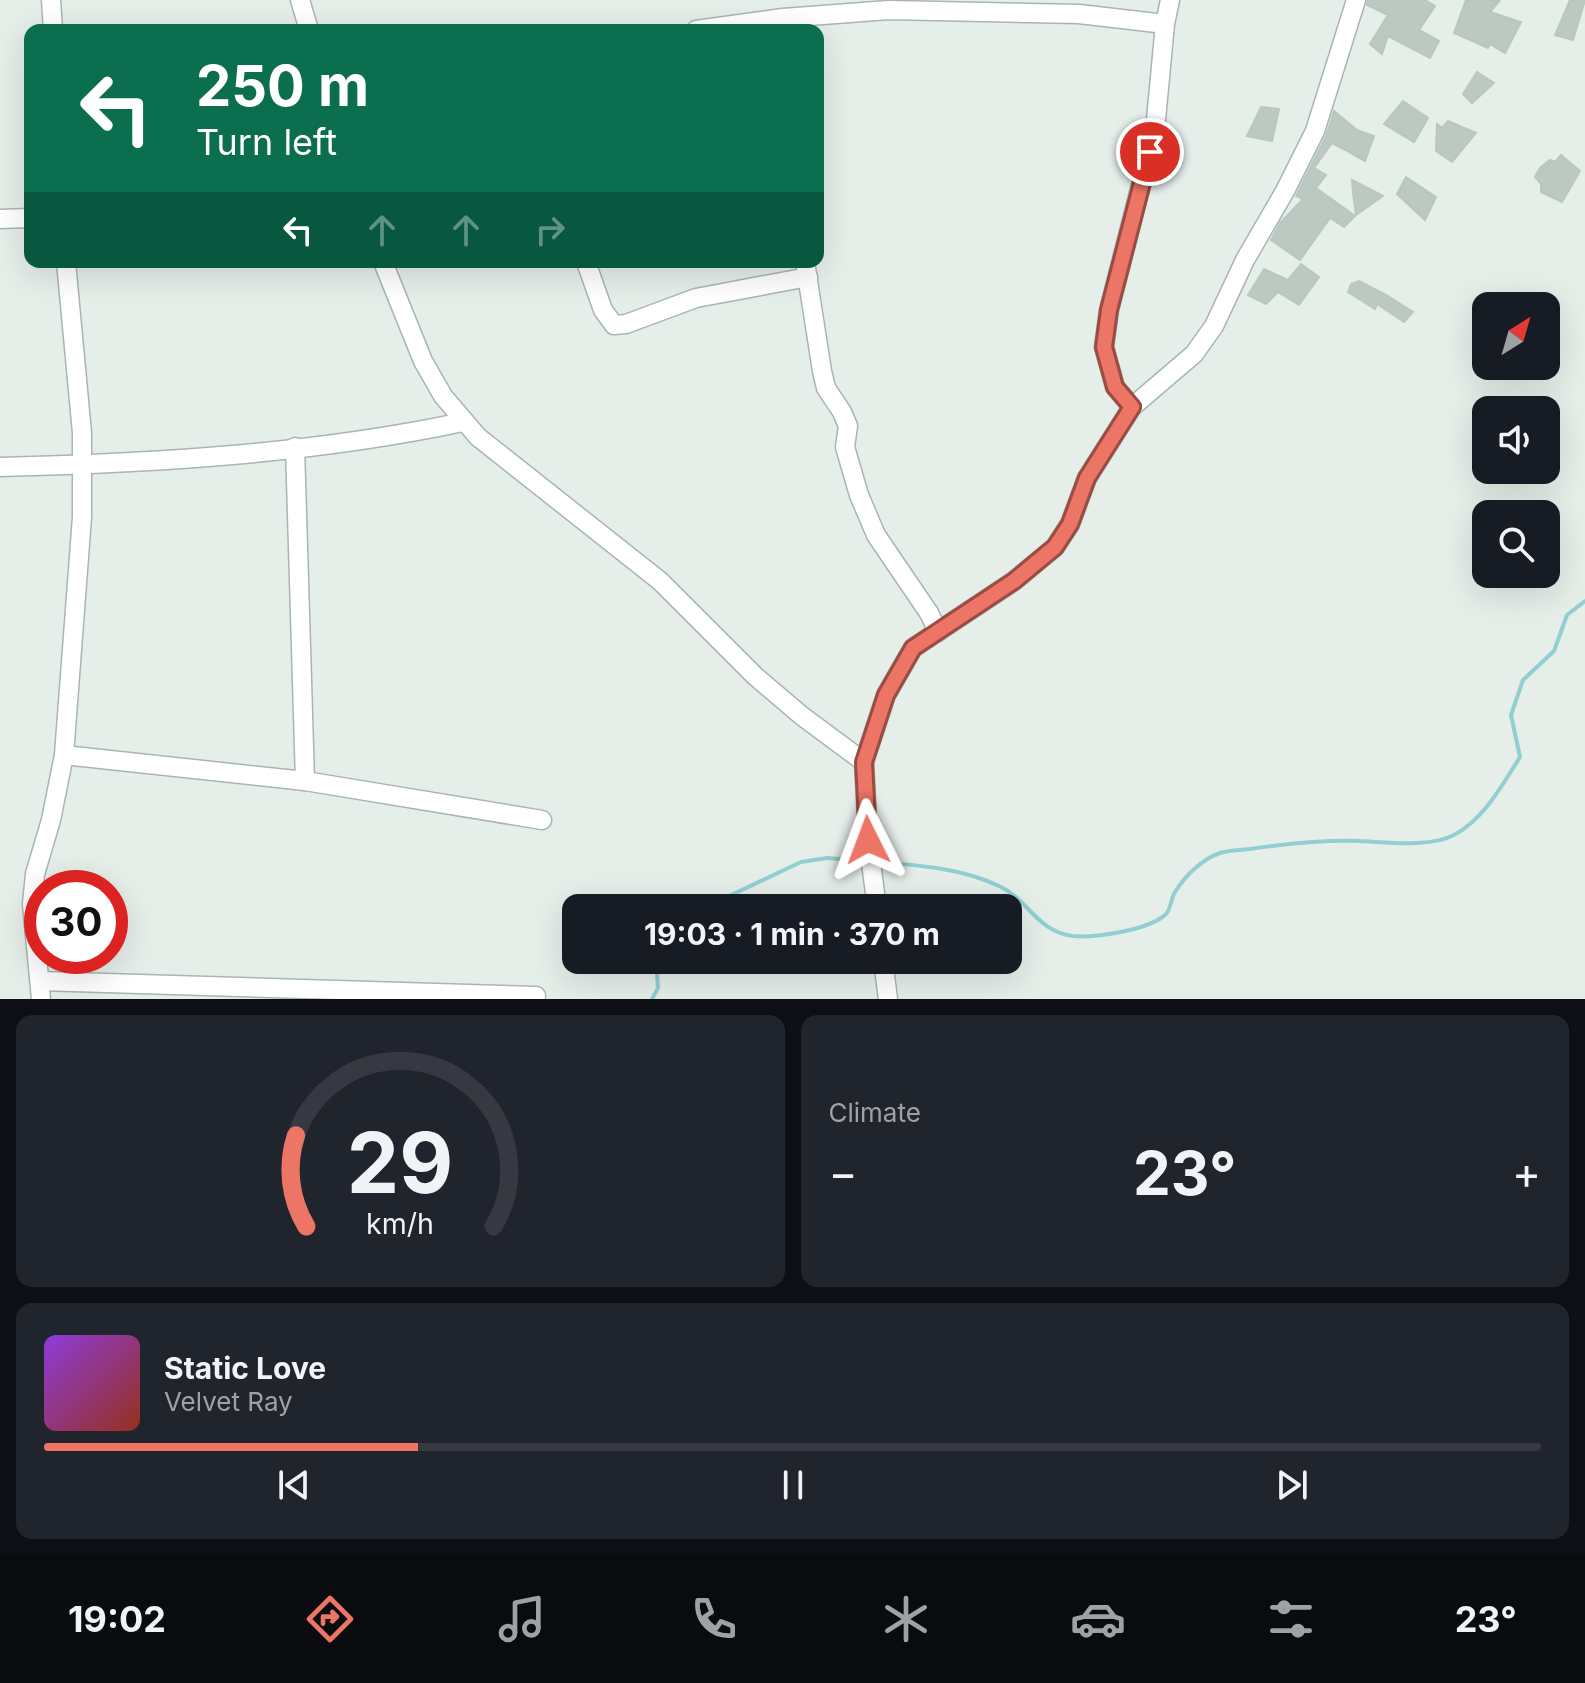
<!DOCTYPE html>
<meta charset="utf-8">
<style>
body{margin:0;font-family:Inter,sans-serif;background:#20242c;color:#f1f3f6;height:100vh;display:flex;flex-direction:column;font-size:30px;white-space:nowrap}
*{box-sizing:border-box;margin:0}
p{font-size:26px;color:#9ea1a6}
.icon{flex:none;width:44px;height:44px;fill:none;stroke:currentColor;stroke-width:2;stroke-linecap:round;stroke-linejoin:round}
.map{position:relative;height:999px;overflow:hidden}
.details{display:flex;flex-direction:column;gap:16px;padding:16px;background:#0d0f14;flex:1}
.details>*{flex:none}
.guide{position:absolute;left:24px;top:24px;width:800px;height:244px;border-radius:16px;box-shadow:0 8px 32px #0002;background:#0b6e4f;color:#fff;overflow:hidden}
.needle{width:52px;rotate:37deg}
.controls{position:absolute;left:1472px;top:292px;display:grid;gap:16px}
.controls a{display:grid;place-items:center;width:88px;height:88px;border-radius:16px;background:#171b24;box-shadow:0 8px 32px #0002;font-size:40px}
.speed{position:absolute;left:24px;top:870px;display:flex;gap:16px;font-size:40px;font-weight:700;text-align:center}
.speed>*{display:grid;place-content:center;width:104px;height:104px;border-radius:50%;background:#171b24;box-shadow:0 8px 32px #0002;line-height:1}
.speed .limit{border:12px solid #d22;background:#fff;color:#111}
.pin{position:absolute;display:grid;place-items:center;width:68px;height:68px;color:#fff;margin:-34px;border:4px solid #fff;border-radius:50%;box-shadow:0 2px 8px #0007}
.me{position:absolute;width:88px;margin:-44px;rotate:357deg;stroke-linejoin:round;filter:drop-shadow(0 0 6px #0008)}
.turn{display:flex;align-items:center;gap:28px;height:168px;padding:0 40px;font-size:36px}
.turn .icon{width:104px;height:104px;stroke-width:2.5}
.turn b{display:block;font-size:56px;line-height:68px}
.lanes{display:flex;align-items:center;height:76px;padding:0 40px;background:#0003;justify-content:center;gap:40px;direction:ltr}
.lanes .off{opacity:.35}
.big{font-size:60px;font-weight:700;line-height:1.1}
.details .widget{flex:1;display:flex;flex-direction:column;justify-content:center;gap:12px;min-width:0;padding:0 28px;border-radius:16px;background:#20242c}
.details .dial{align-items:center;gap:0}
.dial svg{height:208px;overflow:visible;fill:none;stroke:#363941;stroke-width:7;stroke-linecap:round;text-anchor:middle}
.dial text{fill:#f1f3f6;stroke:none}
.song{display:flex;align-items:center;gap:24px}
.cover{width:96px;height:96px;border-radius:12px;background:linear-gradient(135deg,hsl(270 70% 55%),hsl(10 70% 35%))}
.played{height:8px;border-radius:4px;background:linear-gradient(90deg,#ed7565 25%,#363941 25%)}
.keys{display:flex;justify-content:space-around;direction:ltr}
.heat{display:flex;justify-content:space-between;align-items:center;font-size:44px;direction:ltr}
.details .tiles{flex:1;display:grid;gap:16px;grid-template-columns:1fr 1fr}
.widget:last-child{grid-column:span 2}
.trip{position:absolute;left:562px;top:894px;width:460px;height:80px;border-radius:16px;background:#171b24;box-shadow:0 8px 32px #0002;font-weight:700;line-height:80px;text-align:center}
.tab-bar{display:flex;height:128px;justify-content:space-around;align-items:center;background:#090b0e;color:#9ea1a6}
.tab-bar .icon{width:56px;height:56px}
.tab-bar .active{color:#ed7565}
.tab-bar b{font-size:36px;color:#f1f3f6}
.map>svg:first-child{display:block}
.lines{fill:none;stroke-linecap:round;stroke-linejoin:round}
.stream{stroke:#91cfd1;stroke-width:4}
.building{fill:#bbc9c2;stroke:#b8c8bf;stroke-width:2}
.minor-casing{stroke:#a8b6b0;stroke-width:21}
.minor{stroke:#fff;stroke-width:18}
.route-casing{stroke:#9a4c42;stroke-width:20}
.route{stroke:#ed7565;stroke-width:14}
</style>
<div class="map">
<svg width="1585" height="999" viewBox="0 0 1585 999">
<rect width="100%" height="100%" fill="#e6eeea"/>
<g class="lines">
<!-- stream -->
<g class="stream">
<path d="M876,862C917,865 961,868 999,886C1029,900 1036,931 1073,936C1095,938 1150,930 1166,914C1171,909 1171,898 1175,892C1185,876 1202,859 1220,853C1229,850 1241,850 1250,849C1285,844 1323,840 1359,841C1386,842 1429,848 1454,835C1484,819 1503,784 1520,757L1511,715L1523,680L1554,651L1567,615L1585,601"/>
<path d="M704,908L801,862L827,858L867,861"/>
<path d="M652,999L658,988L656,960"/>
</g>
</g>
<!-- building -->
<g class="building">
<path d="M1368,0H1425L1435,6L1419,30L1439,41L1430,58L1388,36L1382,54L1370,44L1388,15L1367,5Z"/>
<path d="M1466,0H1500L1490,12L1521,22L1505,53L1490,44L1488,48L1454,33Z"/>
<path d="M1570,0H1585L1573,40L1555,35Z"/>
<path d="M1477,72L1494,83L1472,103L1463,94Z"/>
<path d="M1403,101L1428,118L1414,142L1384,124Z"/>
<path d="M1261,107L1279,109L1272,141L1247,136Z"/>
<path d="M1334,111L1357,130L1374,136L1365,161L1347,151V147L1345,150L1332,143L1314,168L1326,175L1316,188L1355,216L1344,227L1330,218L1300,260L1271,240L1280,223L1303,199L1296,196L1326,136Z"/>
<path d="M1448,121L1476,133L1452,162L1436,151L1437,124L1442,128Z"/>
<path d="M1561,155L1580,171L1562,202L1541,192V184L1535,177L1540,168L1550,160L1555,162Z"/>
<path d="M1406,177L1436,197L1425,220L1397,194Z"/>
<path d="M1352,180L1383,196L1356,215L1353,193Z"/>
<path d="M1301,264L1319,277L1299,305L1278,292L1266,304L1248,295L1264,269L1288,280Z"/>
<path d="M1359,281L1388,296L1413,312L1404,322L1377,304L1375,309L1348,292L1351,284Z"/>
</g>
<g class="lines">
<!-- minor casing -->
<g class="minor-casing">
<g id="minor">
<path d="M51,0L53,30"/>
<path d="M300,0L309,30"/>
<path d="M696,30L783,18L889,10L1079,14L1165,24"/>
<path d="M0,219L30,218"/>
<path d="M383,262L423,361L443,396L478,437L660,581L755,676L802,716L864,762"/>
<path d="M586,262L603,310L614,325L626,324L696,298L808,277"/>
<path d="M805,262L822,371L826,388L842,412L848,426L845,447L859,495L876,535L929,613L938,632"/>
<path d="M1132,407L1115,387L1104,347L1109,310L1155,130L1165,24L1170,0"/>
<path d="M295,447L305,781"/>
<path d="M0,467C154,463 312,454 463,422"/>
<path d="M64,755L305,781L542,820"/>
<path d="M877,908L868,840L864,762L886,695L913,648L1014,581L1055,547L1070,524L1087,478L1132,407L1194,354L1214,326L1245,260L1285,191L1315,131L1356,0"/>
<path d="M883,960L888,999"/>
<path d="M40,981L536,996"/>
<path d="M41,999L32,904L35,874L51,820L64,755L82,517V433L66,262"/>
</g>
</g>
<!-- minor -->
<use href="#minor" class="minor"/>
</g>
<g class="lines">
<!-- route casing -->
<g class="route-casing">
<path id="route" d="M868,840L864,762L886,695L913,648L1014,581L1055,547L1070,524L1087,478L1132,407L1115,387L1104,347L1109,310L1150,152"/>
</g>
<!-- route -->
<use href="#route" class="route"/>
</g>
</svg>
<div class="controls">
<a><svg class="needle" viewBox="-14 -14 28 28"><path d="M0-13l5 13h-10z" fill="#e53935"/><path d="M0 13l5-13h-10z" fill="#9ea1a6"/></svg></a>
<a><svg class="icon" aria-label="sound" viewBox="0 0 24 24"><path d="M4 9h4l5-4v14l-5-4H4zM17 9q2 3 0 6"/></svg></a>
<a><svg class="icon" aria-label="search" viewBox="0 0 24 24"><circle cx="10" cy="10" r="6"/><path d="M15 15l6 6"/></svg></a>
</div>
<div class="speed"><div class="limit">30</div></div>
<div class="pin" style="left:1150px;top:152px;background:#d93025"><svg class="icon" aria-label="arrive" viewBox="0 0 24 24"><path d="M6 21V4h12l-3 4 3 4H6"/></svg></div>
<svg class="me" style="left:868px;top:840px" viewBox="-20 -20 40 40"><path d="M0-17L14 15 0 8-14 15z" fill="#ed7565" stroke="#fff" stroke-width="4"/></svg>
<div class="trip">19:03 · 1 min · 370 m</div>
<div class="guide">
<div class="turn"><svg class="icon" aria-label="left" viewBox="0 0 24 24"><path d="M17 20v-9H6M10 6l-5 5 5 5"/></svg><div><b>250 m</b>Turn left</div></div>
<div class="lanes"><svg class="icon" aria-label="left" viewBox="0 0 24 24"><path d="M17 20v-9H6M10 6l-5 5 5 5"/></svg><svg class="icon off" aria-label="ahead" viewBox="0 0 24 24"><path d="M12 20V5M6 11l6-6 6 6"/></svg><svg class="icon off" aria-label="ahead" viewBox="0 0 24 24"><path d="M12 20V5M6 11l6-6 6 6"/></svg><svg class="icon off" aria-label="right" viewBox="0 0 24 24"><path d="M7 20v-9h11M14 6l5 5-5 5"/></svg></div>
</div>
</div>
<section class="details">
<div class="tiles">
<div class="widget dial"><svg viewBox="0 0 100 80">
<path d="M14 69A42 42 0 1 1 86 69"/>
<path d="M14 69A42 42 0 0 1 10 34" stroke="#ed7565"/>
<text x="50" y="56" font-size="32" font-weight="700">29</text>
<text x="50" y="72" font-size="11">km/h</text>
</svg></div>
<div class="widget"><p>Climate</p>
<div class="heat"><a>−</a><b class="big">23°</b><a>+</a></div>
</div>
<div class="widget">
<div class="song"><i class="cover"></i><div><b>Static Love</b><p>Velvet Ray</p></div></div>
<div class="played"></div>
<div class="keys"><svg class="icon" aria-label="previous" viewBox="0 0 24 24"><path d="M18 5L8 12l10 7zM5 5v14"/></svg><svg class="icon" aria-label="pause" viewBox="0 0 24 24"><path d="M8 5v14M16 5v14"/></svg><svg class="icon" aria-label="next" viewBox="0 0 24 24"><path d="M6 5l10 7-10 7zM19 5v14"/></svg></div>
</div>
</div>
</section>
<nav class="tab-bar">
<b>19:02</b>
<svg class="icon active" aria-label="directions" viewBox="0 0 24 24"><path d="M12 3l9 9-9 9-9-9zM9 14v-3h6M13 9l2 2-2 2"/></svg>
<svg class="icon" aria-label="music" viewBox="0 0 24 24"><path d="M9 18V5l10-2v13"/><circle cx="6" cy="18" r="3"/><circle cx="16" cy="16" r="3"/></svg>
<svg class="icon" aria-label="phone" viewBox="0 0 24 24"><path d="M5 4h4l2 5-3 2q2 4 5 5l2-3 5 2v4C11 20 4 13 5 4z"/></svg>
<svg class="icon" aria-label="climate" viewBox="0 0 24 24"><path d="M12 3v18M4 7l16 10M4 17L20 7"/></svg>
<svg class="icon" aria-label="car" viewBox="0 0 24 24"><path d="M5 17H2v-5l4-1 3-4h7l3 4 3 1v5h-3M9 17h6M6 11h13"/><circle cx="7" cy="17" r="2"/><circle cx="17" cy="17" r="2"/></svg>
<svg class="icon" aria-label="filters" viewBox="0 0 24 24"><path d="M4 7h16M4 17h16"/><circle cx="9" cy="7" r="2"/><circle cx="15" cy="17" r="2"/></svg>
<b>23°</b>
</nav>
